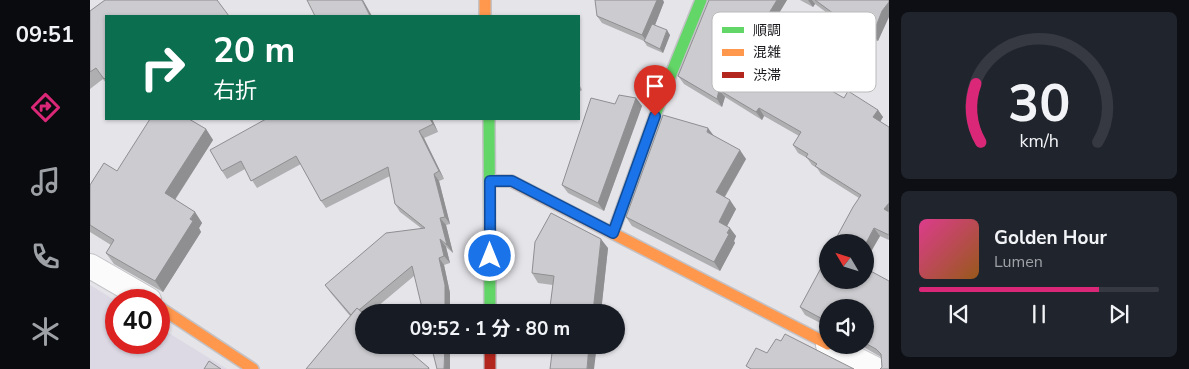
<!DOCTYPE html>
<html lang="ja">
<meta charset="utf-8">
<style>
body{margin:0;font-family:"Nunito Sans","Noto Sans JP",sans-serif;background:#20242c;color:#f1f3f6;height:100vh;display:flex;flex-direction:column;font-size:19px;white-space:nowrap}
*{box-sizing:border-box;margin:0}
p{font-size:16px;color:#9ea1a6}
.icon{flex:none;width:28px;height:28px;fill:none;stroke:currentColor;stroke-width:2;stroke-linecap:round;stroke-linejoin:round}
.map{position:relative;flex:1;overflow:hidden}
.panel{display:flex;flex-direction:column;gap:12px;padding:12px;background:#0d0f14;width:300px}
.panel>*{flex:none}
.banner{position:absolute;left:15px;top:15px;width:475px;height:105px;border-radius:0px;box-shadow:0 1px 4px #0004;background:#0b6e4f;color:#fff;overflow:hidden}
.needle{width:32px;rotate:308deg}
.fabs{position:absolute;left:729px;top:234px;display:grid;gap:10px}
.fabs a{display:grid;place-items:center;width:55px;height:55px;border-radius:50%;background:#171b24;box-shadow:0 1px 4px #0004;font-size:25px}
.speed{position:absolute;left:15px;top:289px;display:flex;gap:10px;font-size:25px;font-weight:700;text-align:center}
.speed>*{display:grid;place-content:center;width:65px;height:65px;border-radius:50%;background:#171b24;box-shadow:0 1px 4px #0004;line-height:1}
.speed .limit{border:8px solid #d22;background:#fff;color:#111}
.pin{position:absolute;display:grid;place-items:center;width:42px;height:42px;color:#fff;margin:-51px -21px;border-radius:50% 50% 50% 0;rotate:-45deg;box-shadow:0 0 5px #0007}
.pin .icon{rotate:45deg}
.me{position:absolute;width:55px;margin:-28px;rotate:0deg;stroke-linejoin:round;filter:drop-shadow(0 0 4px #0008)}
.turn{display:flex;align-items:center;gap:18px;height:105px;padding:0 25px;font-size:22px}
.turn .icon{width:65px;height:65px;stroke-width:2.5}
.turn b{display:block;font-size:35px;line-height:42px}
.panel .tile{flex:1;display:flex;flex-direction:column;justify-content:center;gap:8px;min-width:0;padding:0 18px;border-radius:8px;background:#20242c}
.panel .dial{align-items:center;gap:0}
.dial svg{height:130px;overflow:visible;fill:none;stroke:#363941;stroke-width:7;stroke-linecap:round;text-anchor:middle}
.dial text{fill:#f1f3f6;stroke:none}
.song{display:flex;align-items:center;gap:15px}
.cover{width:60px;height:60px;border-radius:8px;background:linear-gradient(135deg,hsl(330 70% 55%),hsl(30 70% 35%))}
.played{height:5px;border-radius:2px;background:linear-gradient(90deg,#db2777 75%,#363941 75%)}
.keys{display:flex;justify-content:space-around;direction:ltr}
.trip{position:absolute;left:265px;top:304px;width:270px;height:50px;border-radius:25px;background:#171b24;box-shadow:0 1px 4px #0004;font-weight:700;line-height:50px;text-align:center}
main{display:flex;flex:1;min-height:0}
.tab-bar{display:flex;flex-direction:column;width:90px;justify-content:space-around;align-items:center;background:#090b0e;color:#9ea1a6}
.tab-bar .icon{width:35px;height:35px}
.tab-bar .selected{color:#db2777}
.tab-bar b{font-size:22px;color:#f1f3f6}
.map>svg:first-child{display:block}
.built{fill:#dcd9e5}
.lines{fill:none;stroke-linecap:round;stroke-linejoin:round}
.street-casing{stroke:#c3c2c6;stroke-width:26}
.fast-casing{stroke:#c3c2c6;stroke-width:14}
.slow-casing{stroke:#c3c2c6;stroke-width:14}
.jam-casing{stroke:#c3c2c6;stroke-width:14}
.street{stroke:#fbfbfc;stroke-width:24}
.fast{stroke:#63d668;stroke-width:11}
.slow{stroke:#ff974d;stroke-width:11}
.jam{stroke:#b3261e;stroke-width:11}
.wall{fill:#afafb2}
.shaded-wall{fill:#8f8e91}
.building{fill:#cccbcf;stroke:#8f8e91}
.route-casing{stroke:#114b97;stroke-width:12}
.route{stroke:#1a73e8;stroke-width:9}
.key{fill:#fff;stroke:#bababb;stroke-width:1}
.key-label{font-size:14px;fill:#1a191d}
</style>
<main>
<nav class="tab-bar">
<b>09:51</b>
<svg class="icon selected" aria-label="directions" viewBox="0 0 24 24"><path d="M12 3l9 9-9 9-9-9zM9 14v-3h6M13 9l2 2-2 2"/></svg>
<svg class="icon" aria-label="music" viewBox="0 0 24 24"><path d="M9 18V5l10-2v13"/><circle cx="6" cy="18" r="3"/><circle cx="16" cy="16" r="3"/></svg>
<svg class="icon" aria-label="phone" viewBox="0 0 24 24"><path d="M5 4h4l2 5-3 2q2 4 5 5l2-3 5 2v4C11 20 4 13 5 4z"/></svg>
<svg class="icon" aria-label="climate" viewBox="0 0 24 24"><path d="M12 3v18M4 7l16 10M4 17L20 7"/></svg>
</nav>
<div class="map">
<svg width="799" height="369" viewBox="0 0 799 369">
<rect width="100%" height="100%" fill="#e5e4e9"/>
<!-- built -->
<path class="built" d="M0,285L26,301V342H69V327L137,369H0Z"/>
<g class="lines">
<!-- street casing -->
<g class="street-casing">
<g id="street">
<path d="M0,266L59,300"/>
<path d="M738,345L785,369"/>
</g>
</g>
<!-- fast casing -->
<g class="fast-casing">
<g id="fast">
<path d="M399,119L400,312"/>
<path d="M523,233L571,99L611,0"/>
</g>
</g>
<!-- slow casing -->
<g class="slow-casing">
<g id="slow">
<path d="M395,0V16"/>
<path d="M400,181H421L738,344"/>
<path d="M69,307L163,369"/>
</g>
</g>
<!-- jam casing -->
<g class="jam-casing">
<path id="jam" d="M400,345V369"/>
</g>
<!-- street -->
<use href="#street" class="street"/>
<!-- fast -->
<use href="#fast" class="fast"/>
<!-- slow -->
<use href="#slow" class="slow"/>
<!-- jam -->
<use href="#jam" class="jam"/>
</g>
<!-- wall -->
<g class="wall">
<path d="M15,0H128L16,16V83L13,79L0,89V11Z"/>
<path d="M619,0H697L677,33L690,45V46L724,70L719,79L754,98L788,110L793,117L790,122L799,127V240L790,236L775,262V242L769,198L731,174L727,168L722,165L717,158L708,153L703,145L709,136L674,116L672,120L635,97L632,107L594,84L588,76Z"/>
<path d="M710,0H799L797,19L788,41L771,38L725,4L723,7Z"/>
<path d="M574,2L565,25L580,35L573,53L557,46L554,41L512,23L507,16Z"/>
<path d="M489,84L492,90L489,92Z"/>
<path d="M546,98L552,106L514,211L478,193L472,185L525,104Z"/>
<path d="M176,119H342L348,132L334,138L354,179L349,181L360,224L356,225L363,253L356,247L360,263L354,265L360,293L324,276L281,312H274V345L339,368L340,369H216L260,316L240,292L235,285L331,228L310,212L305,204L300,176L236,208L231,201L211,164L167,188L155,169L137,179L132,171Z"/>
<path d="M116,129L123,140L85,200L105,212L112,223L109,228L111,232L73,292L24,264L16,253L21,245L0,232V185Z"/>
<path d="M624,136L656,159L635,197L646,209L637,226L646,236L644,241L645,243L630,271L542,226L536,217Z"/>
<path d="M518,248L511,312H464L460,307L463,285L448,283L442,273Z"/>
<path d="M799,281L792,367L791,357L770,345H775V308H738V327L715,315L710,307Z"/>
</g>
<!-- shaded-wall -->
<g class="shaded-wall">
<path d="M272,0H273L282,16H280Z"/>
<path d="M567,0H573L574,2L558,43L552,35Z"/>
<path d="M687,0H697L675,36L670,28Z"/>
<path d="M718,0H722L725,4L723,7Z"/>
<path d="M799,2V17L788,41L783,34L792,11Z"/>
<path d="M577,30L580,35L573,53L570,49Z"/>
<path d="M685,37L690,45L688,50L682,42Z"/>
<path d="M719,62L724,70L717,82L712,74Z"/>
<path d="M629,90L635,97L632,107L627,99Z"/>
<path d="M546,98L552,106L514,211L508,203Z"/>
<path d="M669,108L674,116L672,120L666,112Z"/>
<path d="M788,110L793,117L788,125L783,117Z"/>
<path d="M340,119H342L348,132L343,124Z"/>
<path d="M618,128L624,136L617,132Z"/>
<path d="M116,129L123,140L82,204L75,193Z"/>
<path d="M329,131L334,138L354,179L349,171Z"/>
<path d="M650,150L656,159L632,201L626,192Z"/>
<path d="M344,174L349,181L360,224L355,217Z"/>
<path d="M640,200L646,209L635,230L629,222Z"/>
<path d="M799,203V216L794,209Z"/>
<path d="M105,212L112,223L109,228L111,232L73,292L65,281Z"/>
<path d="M350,218L356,225L363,253L357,245Z"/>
<path d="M640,228L646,236L644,241L645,243L630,271L624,262Z"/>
<path d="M784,228L790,236L775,262V245Z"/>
<path d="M350,239L356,247L360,263L354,256Z"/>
<path d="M511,239L518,248L511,312H503Z"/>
<path d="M349,258L354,265L360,293V312H355Z"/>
<path d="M355,345H360V369H354Z"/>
<path d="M499,345H507L504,369H497Z"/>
</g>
<!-- building -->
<g class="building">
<path d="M15,0H127L139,16H16V77L14,79L6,68L0,72V11Z"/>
<path d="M217,0H272L280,16H225Z"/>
<path d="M505,0H567L552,35L507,16Z"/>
<path d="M619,0H687L670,28L685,37L682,42L719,62L712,74L754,98L758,91L788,110L783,117L799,127V203L794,209L799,212V235L784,228L775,245V242H744L763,207L771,195L725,166L727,164L716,157L718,154L703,145L711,132L669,108L666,112L629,90L627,99L588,76Z"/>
<path d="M725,0H799V2L792,11L783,34L766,30Z"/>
<path d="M562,24L577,30L570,49L554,41Z"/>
<path d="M529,95L546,98L508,203L472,185L501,98L525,104Z"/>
<path d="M573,115L618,128L617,132L650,150L626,192L640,200L629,222L640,228L637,233L639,234L624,262L536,217Z"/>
<path d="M60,119H99L116,129L75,193L105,212L100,219L103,221L65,281L16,253L24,240L0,225V185L14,163L27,171Z"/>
<path d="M176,119H340L343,124L329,131L349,171L344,174L355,217L350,218L357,245L350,239L354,256L349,258L355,285V312H333L322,266L269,310L267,308L261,315L235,285L296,233L335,228L305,204L298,167L231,201L206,156L161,181L151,161L132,171L120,150Z"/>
<path d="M461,213L511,239L503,312H467V308L460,307L464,276L442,273L445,242Z"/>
<path d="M738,255V280H775V268L799,281V369H790L792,367L791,354L786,349L775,343V308H738V322L710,307Z"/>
<path d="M267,308L274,314V345H312L339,368L338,369H216Z"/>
<path d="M695,334L764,369H661L656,366L666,348L677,353L686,339L691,341Z"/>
<path d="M341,345H355L354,369H347Z"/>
<path d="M463,345H499L497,369H460Z"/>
<path d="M119,361L131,369H114Z"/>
</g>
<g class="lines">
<!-- route casing -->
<g class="route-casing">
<path id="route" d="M400,256V181H422L523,233L565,116"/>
</g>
<!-- route -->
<use href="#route" class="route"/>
</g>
<!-- legend -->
<rect x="622" y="12" width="164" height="80" rx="8" class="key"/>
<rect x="632" y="27" width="22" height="6" fill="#63d668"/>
<rect x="632" y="49" width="22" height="7" fill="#ff974d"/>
<rect x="632" y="72" width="22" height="6" fill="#b3261e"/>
<g class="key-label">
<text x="663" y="35">順調</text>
<text x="663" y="57">混雑</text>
<text x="663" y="80">渋滞</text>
</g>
</svg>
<div class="fabs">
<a><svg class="needle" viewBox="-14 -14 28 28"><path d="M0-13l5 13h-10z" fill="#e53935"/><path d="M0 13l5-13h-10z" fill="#9ea1a6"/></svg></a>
<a><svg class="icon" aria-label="sound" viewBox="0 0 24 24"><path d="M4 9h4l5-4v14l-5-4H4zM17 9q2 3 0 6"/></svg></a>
</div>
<div class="speed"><div class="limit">40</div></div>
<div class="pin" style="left:565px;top:116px;background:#d93025"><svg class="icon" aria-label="arrive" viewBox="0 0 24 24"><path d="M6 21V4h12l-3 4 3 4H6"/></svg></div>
<svg class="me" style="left:400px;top:256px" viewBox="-20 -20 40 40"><circle r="17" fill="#1a73e8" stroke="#fff" stroke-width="3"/><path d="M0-11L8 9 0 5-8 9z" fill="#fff"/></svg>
<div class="trip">09:52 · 1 分 · 80 m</div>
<div class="banner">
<div class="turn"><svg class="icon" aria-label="right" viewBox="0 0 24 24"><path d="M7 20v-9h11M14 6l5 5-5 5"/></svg><div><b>20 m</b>右折</div></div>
</div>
</div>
<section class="panel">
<div class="tile dial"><svg viewBox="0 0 100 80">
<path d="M14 69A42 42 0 1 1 86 69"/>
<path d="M14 69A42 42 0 0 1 11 33" stroke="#db2777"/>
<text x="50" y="56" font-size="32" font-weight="700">30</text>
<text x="50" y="72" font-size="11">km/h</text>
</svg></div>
<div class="tile">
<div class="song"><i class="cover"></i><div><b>Golden Hour</b><p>Lumen</p></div></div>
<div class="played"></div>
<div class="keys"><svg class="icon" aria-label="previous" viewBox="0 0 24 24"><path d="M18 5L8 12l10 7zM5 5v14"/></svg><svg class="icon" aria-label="pause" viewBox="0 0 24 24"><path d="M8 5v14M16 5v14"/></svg><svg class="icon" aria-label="next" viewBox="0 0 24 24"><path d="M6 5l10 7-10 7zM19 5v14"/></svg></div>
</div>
</section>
</main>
